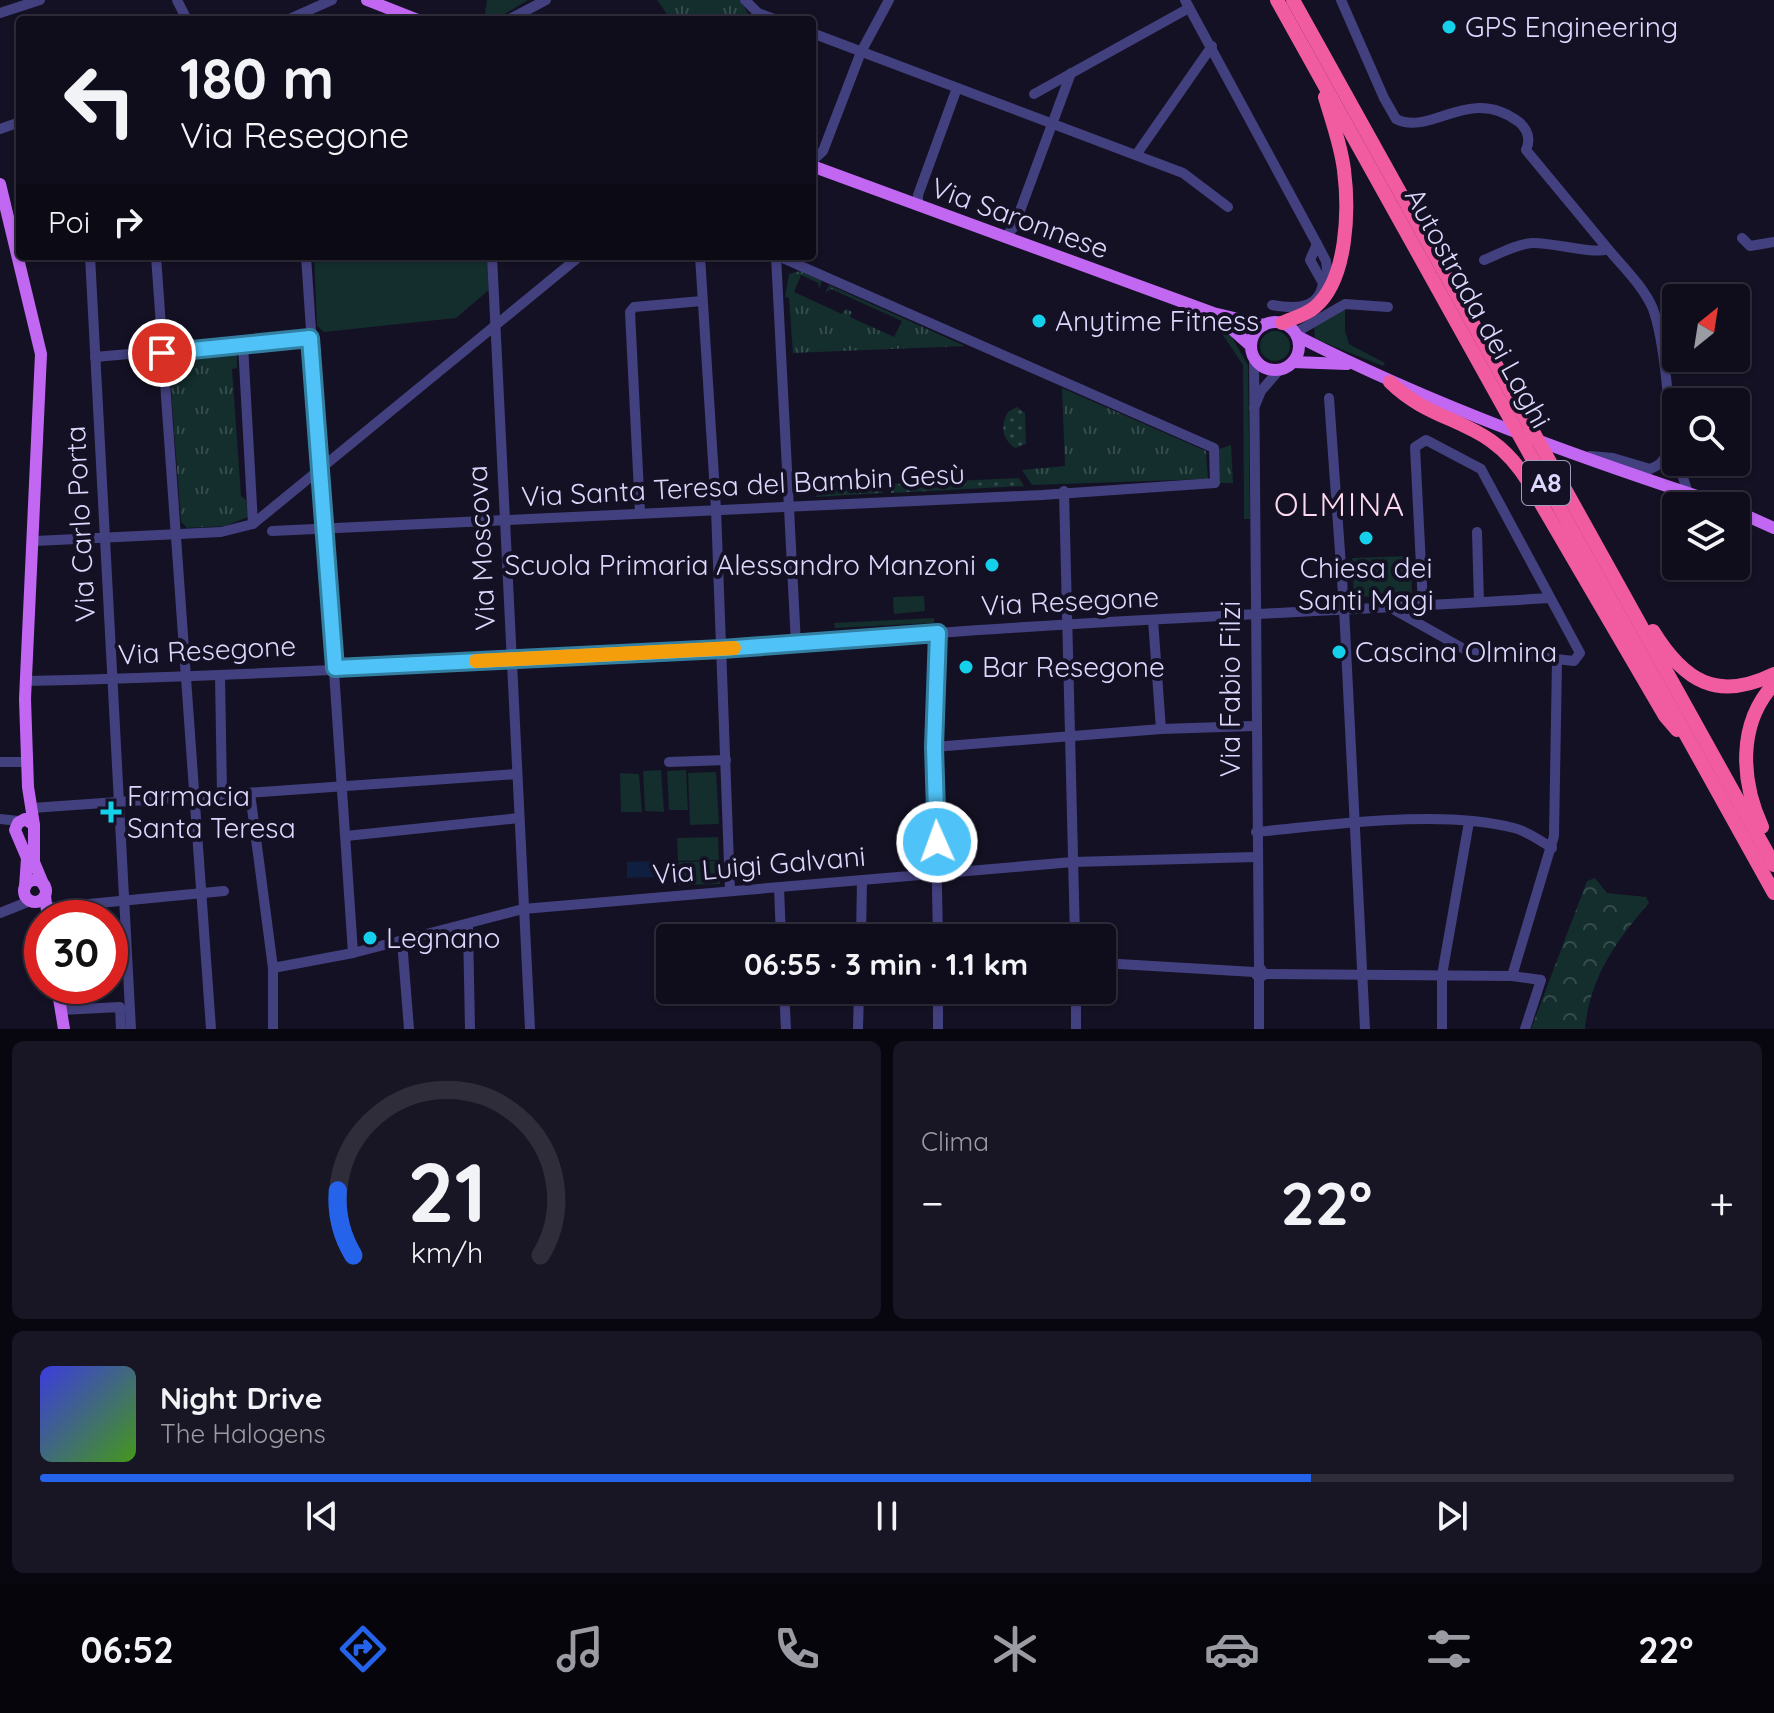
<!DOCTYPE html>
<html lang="it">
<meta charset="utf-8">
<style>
body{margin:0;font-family:Quicksand,sans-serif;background:#181624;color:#f1f3f6;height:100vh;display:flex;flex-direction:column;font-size:30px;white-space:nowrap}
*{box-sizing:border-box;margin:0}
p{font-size:26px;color:#9b9ca3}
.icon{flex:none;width:44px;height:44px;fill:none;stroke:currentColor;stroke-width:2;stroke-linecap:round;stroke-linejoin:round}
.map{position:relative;height:1029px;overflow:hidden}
.drawer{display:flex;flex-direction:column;gap:12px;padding:12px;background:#08070f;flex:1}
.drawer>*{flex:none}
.hud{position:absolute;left:16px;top:16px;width:800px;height:244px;border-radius:8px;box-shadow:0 2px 6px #0004,0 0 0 2px #2f2d3a;background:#0f0d1b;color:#f1f3f6;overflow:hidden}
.needle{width:52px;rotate:30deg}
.tools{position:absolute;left:1662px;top:284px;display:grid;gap:16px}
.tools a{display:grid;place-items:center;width:88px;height:88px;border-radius:8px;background:#0f0d1b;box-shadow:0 2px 6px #0004,0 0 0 2px #2f2d3a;font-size:40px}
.speed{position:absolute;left:24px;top:900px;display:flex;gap:16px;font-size:40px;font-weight:700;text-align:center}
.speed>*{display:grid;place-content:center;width:104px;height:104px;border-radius:50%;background:#0f0d1b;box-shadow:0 2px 6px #0004,0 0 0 2px #2f2d3a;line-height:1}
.speed .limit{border:12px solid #d22;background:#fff;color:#111}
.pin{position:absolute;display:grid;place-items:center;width:68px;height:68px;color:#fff;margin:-34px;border:4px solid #fff;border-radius:50%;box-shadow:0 2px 8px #0007}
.me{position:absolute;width:88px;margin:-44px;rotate:358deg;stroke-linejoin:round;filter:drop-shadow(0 0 6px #0008)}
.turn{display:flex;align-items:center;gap:28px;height:168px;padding:0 32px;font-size:36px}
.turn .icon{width:104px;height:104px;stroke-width:2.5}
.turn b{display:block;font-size:56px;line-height:68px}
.then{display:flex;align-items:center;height:76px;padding:0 32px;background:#0003;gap:16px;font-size:30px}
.big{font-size:60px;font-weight:700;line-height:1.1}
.drawer .tile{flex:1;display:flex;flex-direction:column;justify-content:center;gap:12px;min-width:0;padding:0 28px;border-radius:12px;background:#181624}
.drawer .dial{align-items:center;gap:0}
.dial svg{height:208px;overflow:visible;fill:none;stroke:#2f2d3a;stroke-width:7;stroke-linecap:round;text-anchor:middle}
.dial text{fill:#f1f3f6;stroke:none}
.song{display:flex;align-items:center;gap:24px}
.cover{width:96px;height:96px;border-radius:12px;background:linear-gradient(135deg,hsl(240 70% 55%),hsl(100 70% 35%))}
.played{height:8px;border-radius:4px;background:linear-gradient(90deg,#2563eb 75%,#2f2d3a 75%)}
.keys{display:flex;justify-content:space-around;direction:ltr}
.heat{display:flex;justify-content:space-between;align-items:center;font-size:44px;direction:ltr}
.drawer .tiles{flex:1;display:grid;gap:12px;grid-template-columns:1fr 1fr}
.tile:last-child{grid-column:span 2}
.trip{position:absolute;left:656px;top:924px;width:460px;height:80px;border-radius:8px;background:#0f0d1b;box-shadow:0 2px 6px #0004,0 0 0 2px #2f2d3a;font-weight:700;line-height:80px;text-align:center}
.menu{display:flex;height:128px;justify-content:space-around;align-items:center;background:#06050b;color:#9b9ca3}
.menu .icon{width:56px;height:56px}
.menu .active{color:#2563eb}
.menu b{font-size:36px;color:#f1f3f6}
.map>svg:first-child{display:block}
.grass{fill:#142d2d}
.forest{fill:url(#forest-crowns)}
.park{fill:url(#park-tufts)}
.garden{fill:url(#garden-dots)}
.water{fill:#0e1f3f}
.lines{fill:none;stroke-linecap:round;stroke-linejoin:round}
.minor{stroke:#43407f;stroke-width:10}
.major{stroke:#c167f2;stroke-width:12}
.highway{stroke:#f15ca0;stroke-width:14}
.route-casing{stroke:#337fa1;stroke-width:20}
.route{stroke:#4fc3f7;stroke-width:14}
.slow{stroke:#f59e0b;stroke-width:14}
.poi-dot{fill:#14d0eb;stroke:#141124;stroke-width:3}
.labels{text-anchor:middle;stroke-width:8;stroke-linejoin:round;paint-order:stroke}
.shield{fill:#141124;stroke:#a09cbb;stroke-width:2}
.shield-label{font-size:26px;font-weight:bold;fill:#dcd7fc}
.poi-label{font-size:28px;fill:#dcd7fc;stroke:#141124;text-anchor:start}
.street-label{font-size:28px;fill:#dcd7fc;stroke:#141124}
.quarter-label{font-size:32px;letter-spacing:2px;fill:#fcd9ee;stroke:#141124}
</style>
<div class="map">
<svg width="1774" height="1029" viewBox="0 0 1774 1029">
<defs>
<pattern id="forest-crowns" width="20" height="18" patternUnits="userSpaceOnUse" patternTransform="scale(2)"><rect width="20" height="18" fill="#142d2d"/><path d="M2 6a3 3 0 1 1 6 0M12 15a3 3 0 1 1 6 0" fill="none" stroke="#364b4c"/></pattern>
<pattern id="park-tufts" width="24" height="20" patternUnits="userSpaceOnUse" patternTransform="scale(2)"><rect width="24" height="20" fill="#142d2d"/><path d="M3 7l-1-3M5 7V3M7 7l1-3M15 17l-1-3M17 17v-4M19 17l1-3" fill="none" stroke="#364b4c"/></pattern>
<pattern id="garden-dots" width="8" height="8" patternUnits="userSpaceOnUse" patternTransform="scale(2)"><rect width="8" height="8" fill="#142d2d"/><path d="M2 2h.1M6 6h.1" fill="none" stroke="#364b4c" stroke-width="1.8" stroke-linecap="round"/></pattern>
</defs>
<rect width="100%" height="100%" fill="#141124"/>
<!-- grass -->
<g class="grass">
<path d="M487,0H528L495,20H484Z"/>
<path d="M314,256H487L490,289L456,318L324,332L317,326Z"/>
<path d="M1345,308V331L1349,344L1385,363L1383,366L1315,339L1314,326Z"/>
<path d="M1217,326L1227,329L1248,365L1250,519H1244L1243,365Z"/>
<circle cx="1275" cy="346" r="15"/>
<path d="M1411,556L1412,595L1354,597L1352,558Z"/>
<path d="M924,596L925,611L894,614L893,597Z"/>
<path d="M934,618V623L835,628L834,623Z"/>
<path d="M661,770L664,812L645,811L643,771Z"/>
<path d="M686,770L688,810H669L667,771Z"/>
<path d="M716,772L719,824L690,825L688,773Z"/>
<path d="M620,773L639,774L642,812H621Z"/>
<path d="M718,837L719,860L678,861L677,838Z"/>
<path d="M720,861V884L679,885L678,862Z"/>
</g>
<!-- forest -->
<path class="forest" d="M1595,878L1607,893L1646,897L1649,903C1616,941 1590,977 1585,1029H1531L1587,881Z"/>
<!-- park -->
<g class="park">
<path d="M657,0H740L751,19L671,20Z"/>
<path d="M800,271L822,281L819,289L818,283L801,275L794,292L842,314L846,309L852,312L850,317L894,337L902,321L831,289L826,292L829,285L965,346L793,353L789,298L785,297L789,274Z"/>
<path d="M224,351L237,356V368L232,369L241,496L246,500L248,517L225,526L187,528L181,522L169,362L173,356L181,355L183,361L224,356Z"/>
<path d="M1062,388L1206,451L1208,479L1032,485L1022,470L1065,466Z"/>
<path d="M1231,445L1233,483H1220L1219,449Z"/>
</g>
<!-- garden -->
<g class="garden">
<path d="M1017,407L1025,413L1026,444L1015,448C1002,439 1000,425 1008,412Z"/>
<path d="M1019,478L1024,486L891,493V484Z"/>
<path d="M883,485V493L816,497L818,488Z"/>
</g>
<!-- water -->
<path class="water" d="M656,861V877L627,878V862Z"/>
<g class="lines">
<!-- minor -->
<g class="minor">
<path d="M177,0L187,20"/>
<path d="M745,0L758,13L777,20"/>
<path d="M1185,0L1317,244L1326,261L1329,286"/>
<path d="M1341,0L1384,98L1396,119C1431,137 1469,84 1519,122C1528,130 1531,139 1526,150L1608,249"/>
<path d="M0,13L40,0"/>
<path d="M287,20L332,0"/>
<path d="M508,20L546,0"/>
<path d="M812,33L1183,173L1228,207"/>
<path d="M1034,94L1189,8"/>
<path d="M0,129L20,122"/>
<path d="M1136,155L1212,46"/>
<path d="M812,161L823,151L861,52L889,0"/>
<path d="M918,206V195L957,88"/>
<path d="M1005,237L1014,227L1071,73"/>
<path d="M1742,238L1750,246L1774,242"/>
<path d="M90,256L131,1029"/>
<path d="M156,256L211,1029"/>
<path d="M306,256L353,953"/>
<path d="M492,256L530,1029"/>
<path d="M700,256L716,509L730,891"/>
<path d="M776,256L796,644"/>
<path d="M700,257L717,256"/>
<path d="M1484,260C1499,254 1516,244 1532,243C1553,242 1593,255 1608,249C1623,267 1644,287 1653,309C1663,336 1674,425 1667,452C1664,462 1658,466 1650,469L1613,458L1590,456"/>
<path d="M1272,305C1294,309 1319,310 1323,283L1310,260L1317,244"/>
<path d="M1295,333L1345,304L1388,307"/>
<path d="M243,345L253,524"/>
<path d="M95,357L310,338"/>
<path d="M1254,357L1259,969"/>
<path d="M1329,398L1344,608L1365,1029"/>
<path d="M1254,408L1261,391L1280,369"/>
<path d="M1678,462L1688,493"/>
<path d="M1064,491L1075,938"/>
<path d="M640,512L630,312L634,307L702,301"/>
<path d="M272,531L1042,495L1215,483L1214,448L778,256"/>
<path d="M1477,532L1479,602"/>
<path d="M35,541L221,532L253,524L580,256"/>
<path d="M1391,608L1464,649L1574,661L1580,653L1481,469L1426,440L1415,447L1423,605"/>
<path d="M1153,620L1161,729"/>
<path d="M220,675L222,794"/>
<path d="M26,681C330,674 634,654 937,633C1140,618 1345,611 1549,598"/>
<path d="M934,747L1161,729L1254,726"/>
<path d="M0,762H27"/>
<path d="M669,762L726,760"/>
<path d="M250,793L273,968V1029"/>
<path d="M32,808L517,774"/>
<path d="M0,819L19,821"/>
<path d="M1256,832C1332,825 1440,809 1514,828C1527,831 1541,841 1552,848"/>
<path d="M346,836L519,818"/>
<path d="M779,887L781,938"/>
<path d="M47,908L224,891"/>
<path d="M0,913L30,901"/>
<path d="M468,926L470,1029"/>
<path d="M861,938L862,880"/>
<path d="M938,938L934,747L938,633"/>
<path d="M402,941L409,1029"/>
<path d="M1102,963L1254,972"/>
<path d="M273,968L353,953L523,909L1073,862L1256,857"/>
<path d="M1264,974L1512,976L1541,980L1525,1029"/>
<path d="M1512,976L1554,836L1557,661"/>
<path d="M1259,978L1264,975L1261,969L1254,972L1259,978V1029"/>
<path d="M784,990L786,1029"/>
<path d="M938,990V1029"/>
<path d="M61,1010L120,1007L121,1029"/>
<path d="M858,1029L859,990"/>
<path d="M1076,1029V990"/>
<path d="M1442,1029V975L1469,822"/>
</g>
<!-- major -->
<g class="major">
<path d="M367,0L418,20"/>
<path d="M812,166L1213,313L1264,325"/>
<path d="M0,184L41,354L25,699L28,787L34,825"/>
<path d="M1216,315L1251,346"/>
<circle cx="1275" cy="346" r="24"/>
<path d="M1297,336C1434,406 1580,458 1727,506"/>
<path d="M1293,362L1347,364"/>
<path d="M1736,511L1774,528"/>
<circle cx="35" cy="891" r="11"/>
<path d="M25,887L27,858L15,830L18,823L25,819L34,825V862L44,886"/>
<path d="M45,896L48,918"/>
<path d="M57,986L64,1029"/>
</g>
<!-- highway -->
<g class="highway">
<path d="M1277,0L1774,893"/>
<path d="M1293,0L1774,865"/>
<path d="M1282,323C1293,318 1306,315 1315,307C1348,279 1349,209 1344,170C1341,145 1332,121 1325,97"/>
<path d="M1390,382C1438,429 1488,415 1529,483L1665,716L1677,730"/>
<path d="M1653,631C1684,681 1717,702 1774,674"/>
<path d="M1762,827C1741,781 1737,724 1774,684"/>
</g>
</g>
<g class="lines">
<!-- route casing -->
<g class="route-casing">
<path id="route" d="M162,353L310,338L335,668L722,649L938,633L934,747L937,842"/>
</g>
<!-- route -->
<use href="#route" class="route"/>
<!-- slow -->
<path class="slow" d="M476,661L734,648"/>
</g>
<!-- markers -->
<g class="poi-dot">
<circle cx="1449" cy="27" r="8"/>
<circle cx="1039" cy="321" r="8"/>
<circle cx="1366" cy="538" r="8"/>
<circle cx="992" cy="565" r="8"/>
<circle cx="1339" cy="652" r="8"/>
<circle cx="966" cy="667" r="8"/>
<path d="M107 800h8v8h8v8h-8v8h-8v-8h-8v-8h8z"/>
<circle cx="370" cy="938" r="8"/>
</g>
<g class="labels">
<!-- shield labels -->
<rect class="shield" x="1522" y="461" width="48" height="44" rx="6"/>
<g class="shield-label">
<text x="1546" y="492">A8</text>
</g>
<!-- poi labels -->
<g class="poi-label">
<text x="1465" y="37">GPS Engineering</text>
<text x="1055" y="331">Anytime Fitness</text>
<text x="976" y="575" text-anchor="end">Scuola Primaria Alessandro Manzoni</text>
<text x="1366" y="578" text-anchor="middle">Chiesa dei<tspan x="1366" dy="32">Santi Magi</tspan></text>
<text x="1355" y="662">Cascina Olmina</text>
<text x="982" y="677">Bar Resegone</text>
<text x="127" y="806">Farmacia<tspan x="127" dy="32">Santa Teresa</tspan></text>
<text x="386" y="948">Legnano</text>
</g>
<!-- street labels -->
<g class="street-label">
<text transform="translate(1020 218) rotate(20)" y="10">Via Saronnese</text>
<text transform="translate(1478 308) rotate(61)" y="10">Autostrada dei Laghi</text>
<text transform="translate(743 485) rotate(-3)" y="10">Via Santa Teresa del Bambin Gesù</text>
<text transform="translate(80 524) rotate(-93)" y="10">Via Carlo Porta</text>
<text transform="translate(481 548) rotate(-93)" y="10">Via Moscova</text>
<text transform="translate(1070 601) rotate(-3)" y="10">Via Resegone</text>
<text transform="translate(207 650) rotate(-3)" y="10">Via Resegone</text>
<text transform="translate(1230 689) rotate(-90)" y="10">Via Fabio Filzi</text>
<text transform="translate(759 865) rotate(-5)" y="10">Via Luigi Galvani</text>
</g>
<!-- quarter labels -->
<g class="quarter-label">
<text x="1340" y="516">OLMINA</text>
</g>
</g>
</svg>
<div class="tools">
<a><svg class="needle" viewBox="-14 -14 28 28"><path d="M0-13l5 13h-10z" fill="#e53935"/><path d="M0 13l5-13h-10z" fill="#9b9ca3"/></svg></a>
<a><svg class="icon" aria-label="search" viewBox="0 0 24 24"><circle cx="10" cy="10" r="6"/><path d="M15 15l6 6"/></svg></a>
<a><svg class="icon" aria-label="layers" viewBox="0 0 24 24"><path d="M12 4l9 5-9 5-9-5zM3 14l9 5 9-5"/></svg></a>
</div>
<div class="speed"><div class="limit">30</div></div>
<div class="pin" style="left:162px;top:353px;background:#d93025"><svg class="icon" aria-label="arrive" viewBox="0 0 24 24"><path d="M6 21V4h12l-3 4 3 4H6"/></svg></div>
<svg class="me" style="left:937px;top:842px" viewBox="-20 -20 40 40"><circle r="17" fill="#4fc3f7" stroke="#fff" stroke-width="3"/><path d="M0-11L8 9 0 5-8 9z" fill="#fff"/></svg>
<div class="trip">06:55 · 3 min · 1.1 km</div>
<div class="hud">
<div class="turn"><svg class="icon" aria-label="left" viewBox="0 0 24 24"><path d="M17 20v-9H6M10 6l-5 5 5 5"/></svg><div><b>180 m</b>Via Resegone</div></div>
<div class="then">Poi<svg class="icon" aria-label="right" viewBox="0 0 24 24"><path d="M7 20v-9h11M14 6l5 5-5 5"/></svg></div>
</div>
</div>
<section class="drawer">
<div class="tiles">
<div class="tile dial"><svg viewBox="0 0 100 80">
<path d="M14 69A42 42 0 1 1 86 69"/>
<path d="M14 69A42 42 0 0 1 8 44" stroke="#2563eb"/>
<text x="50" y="56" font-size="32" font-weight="700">21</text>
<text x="50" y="72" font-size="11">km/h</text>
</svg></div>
<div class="tile"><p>Clima</p>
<div class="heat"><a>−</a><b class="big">22°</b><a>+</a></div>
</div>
<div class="tile">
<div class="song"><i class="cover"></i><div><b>Night Drive</b><p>The Halogens</p></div></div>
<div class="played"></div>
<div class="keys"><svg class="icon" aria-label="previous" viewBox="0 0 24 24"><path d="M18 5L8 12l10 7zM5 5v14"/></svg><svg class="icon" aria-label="pause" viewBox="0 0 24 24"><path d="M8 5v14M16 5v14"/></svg><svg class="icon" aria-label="next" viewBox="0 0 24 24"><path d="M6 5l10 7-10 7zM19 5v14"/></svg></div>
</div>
</div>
</section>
<nav class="menu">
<b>06:52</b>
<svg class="icon active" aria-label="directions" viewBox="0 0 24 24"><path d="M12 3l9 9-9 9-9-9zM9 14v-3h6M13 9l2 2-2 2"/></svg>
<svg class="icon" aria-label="music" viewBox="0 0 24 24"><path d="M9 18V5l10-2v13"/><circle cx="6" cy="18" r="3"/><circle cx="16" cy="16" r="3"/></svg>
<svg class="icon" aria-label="phone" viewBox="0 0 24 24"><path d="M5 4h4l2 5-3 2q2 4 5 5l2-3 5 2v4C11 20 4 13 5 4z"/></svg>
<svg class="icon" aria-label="climate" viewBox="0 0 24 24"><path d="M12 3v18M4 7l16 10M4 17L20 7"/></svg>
<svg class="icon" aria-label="car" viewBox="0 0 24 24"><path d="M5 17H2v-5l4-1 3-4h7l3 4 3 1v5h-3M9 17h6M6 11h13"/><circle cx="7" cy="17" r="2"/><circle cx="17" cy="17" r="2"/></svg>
<svg class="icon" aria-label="filters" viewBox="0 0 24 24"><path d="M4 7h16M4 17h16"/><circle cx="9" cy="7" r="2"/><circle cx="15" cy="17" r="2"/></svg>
<b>22°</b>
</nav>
